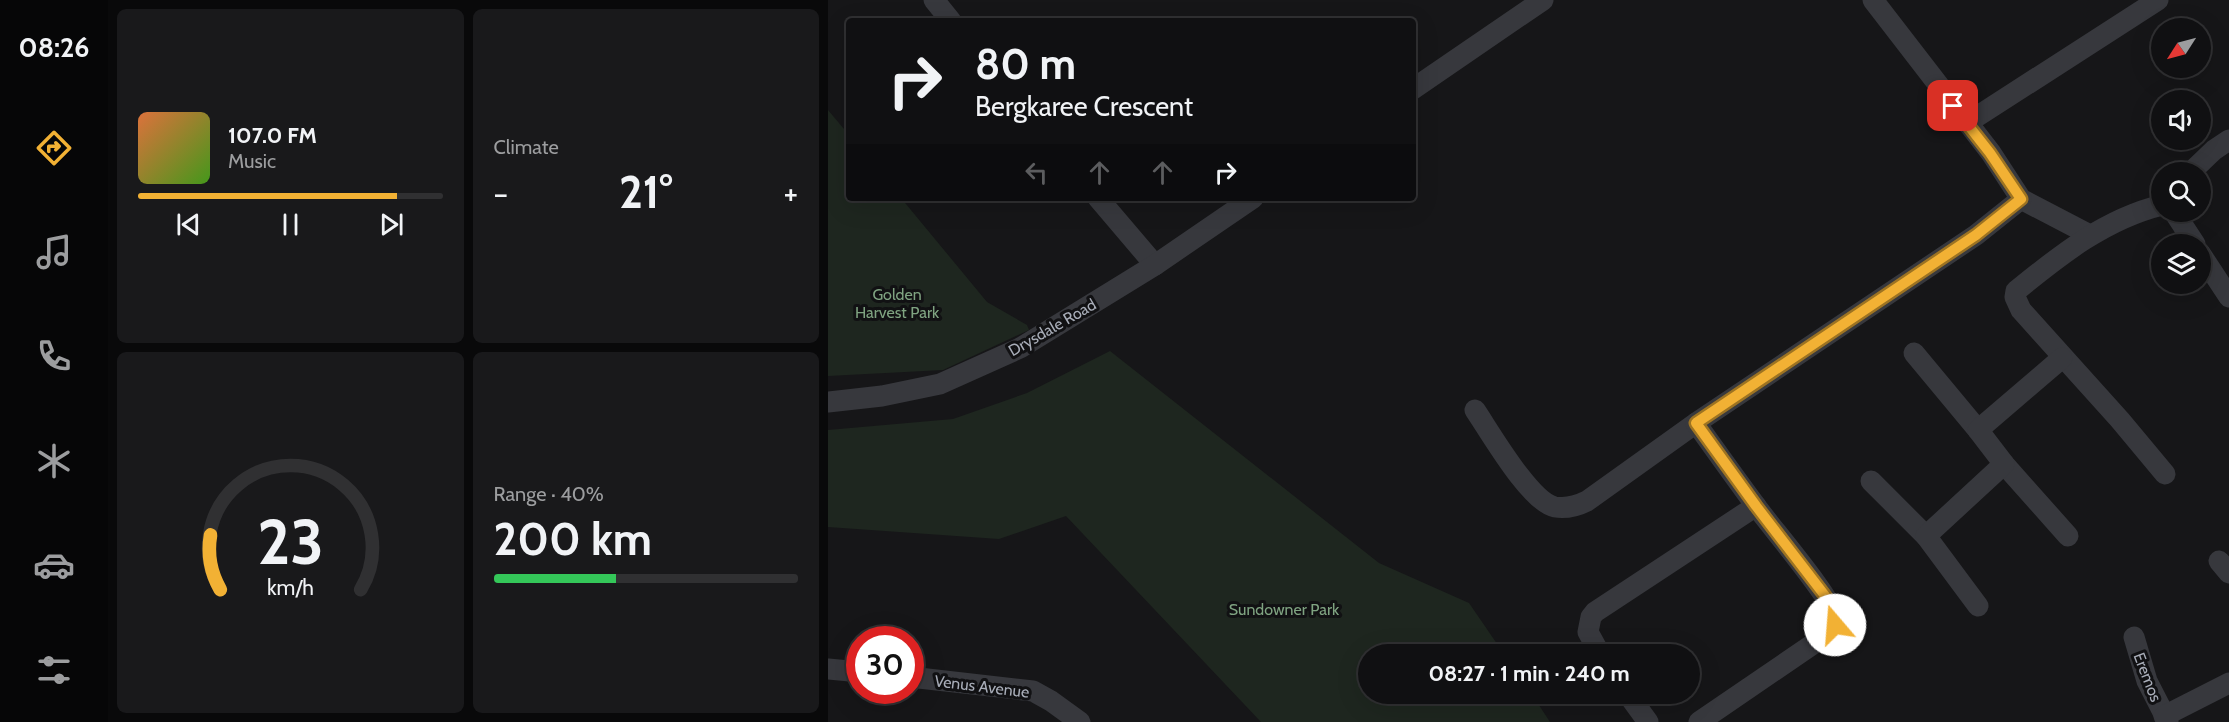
<!DOCTYPE html>
<meta charset="utf-8">
<style>
body{margin:0;font-family:Cabin,sans-serif;background:#19191b;color:#f1f3f6;height:100vh;display:flex;flex-direction:column;font-size:22px;white-space:nowrap}
*{box-sizing:border-box;margin:0}
p{font-size:20px;color:#9c9d9f}
.icon{flex:none;width:33px;height:33px;fill:none;stroke:currentColor;stroke-width:2;stroke-linecap:round;stroke-linejoin:round}
.map{position:relative;flex:1;overflow:hidden}
.sheet{display:flex;flex-direction:column;gap:9px;padding:9px;background:#09090a;width:720px}
.sheet>*{flex:none}
.guide{position:absolute;left:18px;top:18px;width:570px;height:183px;border-radius:6px;box-shadow:0 6px 24px #0002,0 0 0 2px #303032;background:#101012;color:#f1f3f6;overflow:hidden}
.needle{width:39px;rotate:234deg}
.buttons{position:absolute;left:1323px;top:18px;display:grid;gap:12px}
.buttons a{display:grid;place-items:center;width:60px;height:60px;border-radius:50%;background:#101012;box-shadow:0 6px 24px #0002,0 0 0 2px #303032;font-size:30px}
.speed{position:absolute;left:18px;top:626px;display:flex;gap:12px;font-size:30px;font-weight:700;text-align:center}
.speed>*{display:grid;place-content:center;width:78px;height:78px;border-radius:50%;background:#101012;box-shadow:0 6px 24px #0002,0 0 0 2px #303032;line-height:1}
.speed .limit{border:9px solid #d22;background:#fff;color:#111}
.pin{position:absolute;display:grid;place-items:center;width:51px;height:51px;color:#fff;margin:-26px;border-radius:12px;box-shadow:0 3px 9px #0006}
.me{position:absolute;width:66px;margin:-33px;rotate:342deg;stroke-linejoin:round;filter:drop-shadow(0 0 4px #0008)}
.turn{display:flex;align-items:center;gap:21px;height:126px;padding:0 30px;font-size:27px}
.turn .icon{width:78px;height:78px;stroke-width:2.5}
.turn b{display:block;font-size:42px;line-height:51px}
.lanes{display:flex;align-items:center;height:57px;padding:0 30px;background:#0003;justify-content:center;gap:30px;direction:ltr}
.lanes .off{opacity:.35}
.big{font-size:45px;font-weight:700;line-height:1.1}
.sheet .widget{flex:1;display:flex;flex-direction:column;justify-content:center;gap:9px;min-width:0;padding:0 21px;border-radius:9px;background:#19191b}
.sheet .dial{align-items:center;gap:0}
.dial svg{height:156px;overflow:visible;fill:none;stroke:#303032;stroke-width:7;stroke-linecap:round;text-anchor:middle}
.dial text{fill:#f1f3f6;stroke:none}
.song{display:flex;align-items:center;gap:18px}
.cover{width:72px;height:72px;border-radius:9px;background:linear-gradient(135deg,hsl(20 70% 55%),hsl(100 70% 35%))}
.played{height:6px;border-radius:3px;background:linear-gradient(90deg,#f2b134 85%,#303032 85%)}
.keys{display:flex;justify-content:space-around;direction:ltr}
.heat{display:flex;justify-content:space-between;align-items:center;font-size:33px;direction:ltr}
.charge{height:9px;border-radius:4px;background:linear-gradient(90deg,#34c759 40%,#303032 0)}
.sheet .tiles{flex:1;display:grid;gap:9px;grid-template-columns:repeat(2,1fr)}
.trip{position:absolute;left:530px;top:644px;width:342px;height:60px;border-radius:30px;background:#101012;box-shadow:0 6px 24px #0002,0 0 0 2px #303032;font-weight:700;line-height:60px;text-align:center}
main{display:flex;flex:1;min-height:0}
.tab-bar{display:flex;flex-direction:column;width:108px;justify-content:space-around;align-items:center;background:#060607;color:#9c9d9f}
.tab-bar .icon{width:42px;height:42px}
.tab-bar .current{color:#f2b134}
.tab-bar b{font-size:27px;color:#f1f3f6}
.map>svg:first-child{display:block}
.green{fill:#1e261f}
.lines{fill:none;stroke-linecap:round;stroke-linejoin:round}
.minor{stroke:#37383d;stroke-width:21}
.route-casing{stroke:#9d7322;stroke-width:15}
.route{stroke:#f2b134;stroke-width:10}
.labels{text-anchor:middle;stroke-width:6;stroke-linejoin:round;paint-order:stroke}
.park-label{font-size:16px;fill:#7fa381;stroke:#111113}
.street-label{font-size:16px;fill:#a8adb8;stroke:#111113}
</style>
<main>
<nav class="tab-bar">
<b>08:26</b>
<svg class="icon current" aria-label="directions" viewBox="0 0 24 24"><path d="M12 3l9 9-9 9-9-9zM9 14v-3h6M13 9l2 2-2 2"/></svg>
<svg class="icon" aria-label="music" viewBox="0 0 24 24"><path d="M9 18V5l10-2v13"/><circle cx="6" cy="18" r="3"/><circle cx="16" cy="16" r="3"/></svg>
<svg class="icon" aria-label="phone" viewBox="0 0 24 24"><path d="M5 4h4l2 5-3 2q2 4 5 5l2-3 5 2v4C11 20 4 13 5 4z"/></svg>
<svg class="icon" aria-label="climate" viewBox="0 0 24 24"><path d="M12 3v18M4 7l16 10M4 17L20 7"/></svg>
<svg class="icon" aria-label="car" viewBox="0 0 24 24"><path d="M5 17H2v-5l4-1 3-4h7l3 4 3 1v5h-3M9 17h6M6 11h13"/><circle cx="7" cy="17" r="2"/><circle cx="17" cy="17" r="2"/></svg>
<svg class="icon" aria-label="filters" viewBox="0 0 24 24"><path d="M4 7h16M4 17h16"/><circle cx="9" cy="7" r="2"/><circle cx="15" cy="17" r="2"/></svg>
</nav>
<section class="sheet">
<div class="tiles">
<div class="widget">
<div class="song"><i class="cover"></i><div><b>107.0 FM</b><p>Music</p></div></div>
<div class="played"></div>
<div class="keys"><svg class="icon" aria-label="previous" viewBox="0 0 24 24"><path d="M18 5L8 12l10 7zM5 5v14"/></svg><svg class="icon" aria-label="pause" viewBox="0 0 24 24"><path d="M8 5v14M16 5v14"/></svg><svg class="icon" aria-label="next" viewBox="0 0 24 24"><path d="M6 5l10 7-10 7zM19 5v14"/></svg></div>
</div>
<div class="widget"><p>Climate</p>
<div class="heat"><a>−</a><b class="big">21°</b><a>+</a></div>
</div>
<div class="widget dial"><svg viewBox="0 0 100 80">
<path d="M14 69A42 42 0 1 1 86 69"/>
<path d="M14 69A42 42 0 0 1 9 41" stroke="#f2b134"/>
<text x="50" y="56" font-size="32" font-weight="700">23</text>
<text x="50" y="72" font-size="11">km/h</text>
</svg></div>
<div class="widget"><p>Range · 40%</p><b class="big">200 km</b><div class="charge"></div></div>
</div>
</section>
<div class="map">
<svg width="1401" height="722" viewBox="0 0 1401 722">
<rect width="100%" height="100%" fill="#161618"/>
<!-- green -->
<g class="green">
<path d="M0,110L21,135V198H73L159,302L199,325L201,330L115,370L0,376Z"/>
<path d="M282,351L551,563L641,603L676,654H540V693H703L722,722H433L238,516L171,539L0,527V430L125,419L199,393Z"/>
</g>
<g class="lines">
<!-- minor -->
<g class="minor">
<path d="M106,0L123,21"/>
<path d="M1045,0L1163,153L1193,199L1262,235"/>
<path d="M585,89L715,0"/>
<path d="M1139,123L1330,0"/>
<path d="M1363,172L1386,150L1401,140"/>
<path d="M270,198L327,265"/>
<path d="M1334,205C1277,219 1232,255 1188,291L1187,297L1193,310L1292,420L1337,474"/>
<path d="M1346,212L1367,244"/>
<path d="M1372,253L1401,297"/>
<path d="M1086,353L1150,430"/>
<path d="M0,402L54,396L112,384L192,348L327,265L425,198"/>
<path d="M647,410C662,432 702,502 727,507C739,509 749,506 759,501L868,423L1148,235L1193,199"/>
<path d="M868,423C888,451 908,479 928,506C942,526 1007,601 1008,619C1008,629 998,635 991,640L871,722"/>
<path d="M1176,464L1240,536"/>
<path d="M1043,481L1098,536"/>
<path d="M1391,561L1401,573"/>
<path d="M1150,606L1098,536L1176,464L1150,430L1234,358"/>
<path d="M1306,637L1319,681L1340,722"/>
<path d="M772,654L760,632L763,617L767,612L928,506"/>
<path d="M0,669L32,672"/>
<path d="M82,677L205,691L223,701L252,722"/>
<path d="M799,693L820,722"/>
<path d="M1336,716L1401,683"/>
</g>
</g>
<g class="lines">
<!-- route casing -->
<g class="route-casing">
<path id="route" d="M1007,625L1008,618L998,597L928,506L868,423L1148,235L1193,199L1162,153L1125,106"/>
</g>
<!-- route -->
<use href="#route" class="route"/>
</g>
<g class="labels">
<!-- park labels -->
<g class="park-label">
<text x="69" y="300">Golden<tspan x="69" dy="18">Harvest Park</tspan></text>
<text x="456" y="615">Sundowner Park</text>
</g>
<!-- street labels -->
<g class="street-label">
<text transform="translate(224 327) rotate(-30)" y="6">Drysdale Road</text>
<text transform="translate(1320 677) rotate(69)" y="6">Eremos</text>
<text transform="translate(154 686) rotate(7)" y="6">Venus Avenue</text>
</g>
</g>
</svg>
<div class="buttons">
<a><svg class="needle" viewBox="-14 -14 28 28"><path d="M0-13l5 13h-10z" fill="#e53935"/><path d="M0 13l5-13h-10z" fill="#9c9d9f"/></svg></a>
<a><svg class="icon" aria-label="sound" viewBox="0 0 24 24"><path d="M4 9h4l5-4v14l-5-4H4zM17 9q2 3 0 6"/></svg></a>
<a><svg class="icon" aria-label="search" viewBox="0 0 24 24"><circle cx="10" cy="10" r="6"/><path d="M15 15l6 6"/></svg></a>
<a><svg class="icon" aria-label="layers" viewBox="0 0 24 24"><path d="M12 4l9 5-9 5-9-5zM3 14l9 5 9-5"/></svg></a>
</div>
<div class="speed"><div class="limit">30</div></div>
<div class="pin" style="left:1125px;top:106px;background:#d93025"><svg class="icon" aria-label="arrive" viewBox="0 0 24 24"><path d="M6 21V4h12l-3 4 3 4H6"/></svg></div>
<svg class="me" style="left:1007px;top:625px" viewBox="-20 -20 40 40"><circle r="19" fill="#fff"/><path d="M0-13L10 11 0 6-10 11z" fill="#f2b134"/></svg>
<div class="trip">08:27 · 1 min · 240 m</div>
<div class="guide">
<div class="turn"><svg class="icon" aria-label="right" viewBox="0 0 24 24"><path d="M7 20v-9h11M14 6l5 5-5 5"/></svg><div><b>80 m</b>Bergkaree Crescent</div></div>
<div class="lanes"><svg class="icon off" aria-label="left" viewBox="0 0 24 24"><path d="M17 20v-9H6M10 6l-5 5 5 5"/></svg><svg class="icon off" aria-label="ahead" viewBox="0 0 24 24"><path d="M12 20V5M6 11l6-6 6 6"/></svg><svg class="icon off" aria-label="ahead" viewBox="0 0 24 24"><path d="M12 20V5M6 11l6-6 6 6"/></svg><svg class="icon" aria-label="right" viewBox="0 0 24 24"><path d="M7 20v-9h11M14 6l5 5-5 5"/></svg></div>
</div>
</div>
</main>
